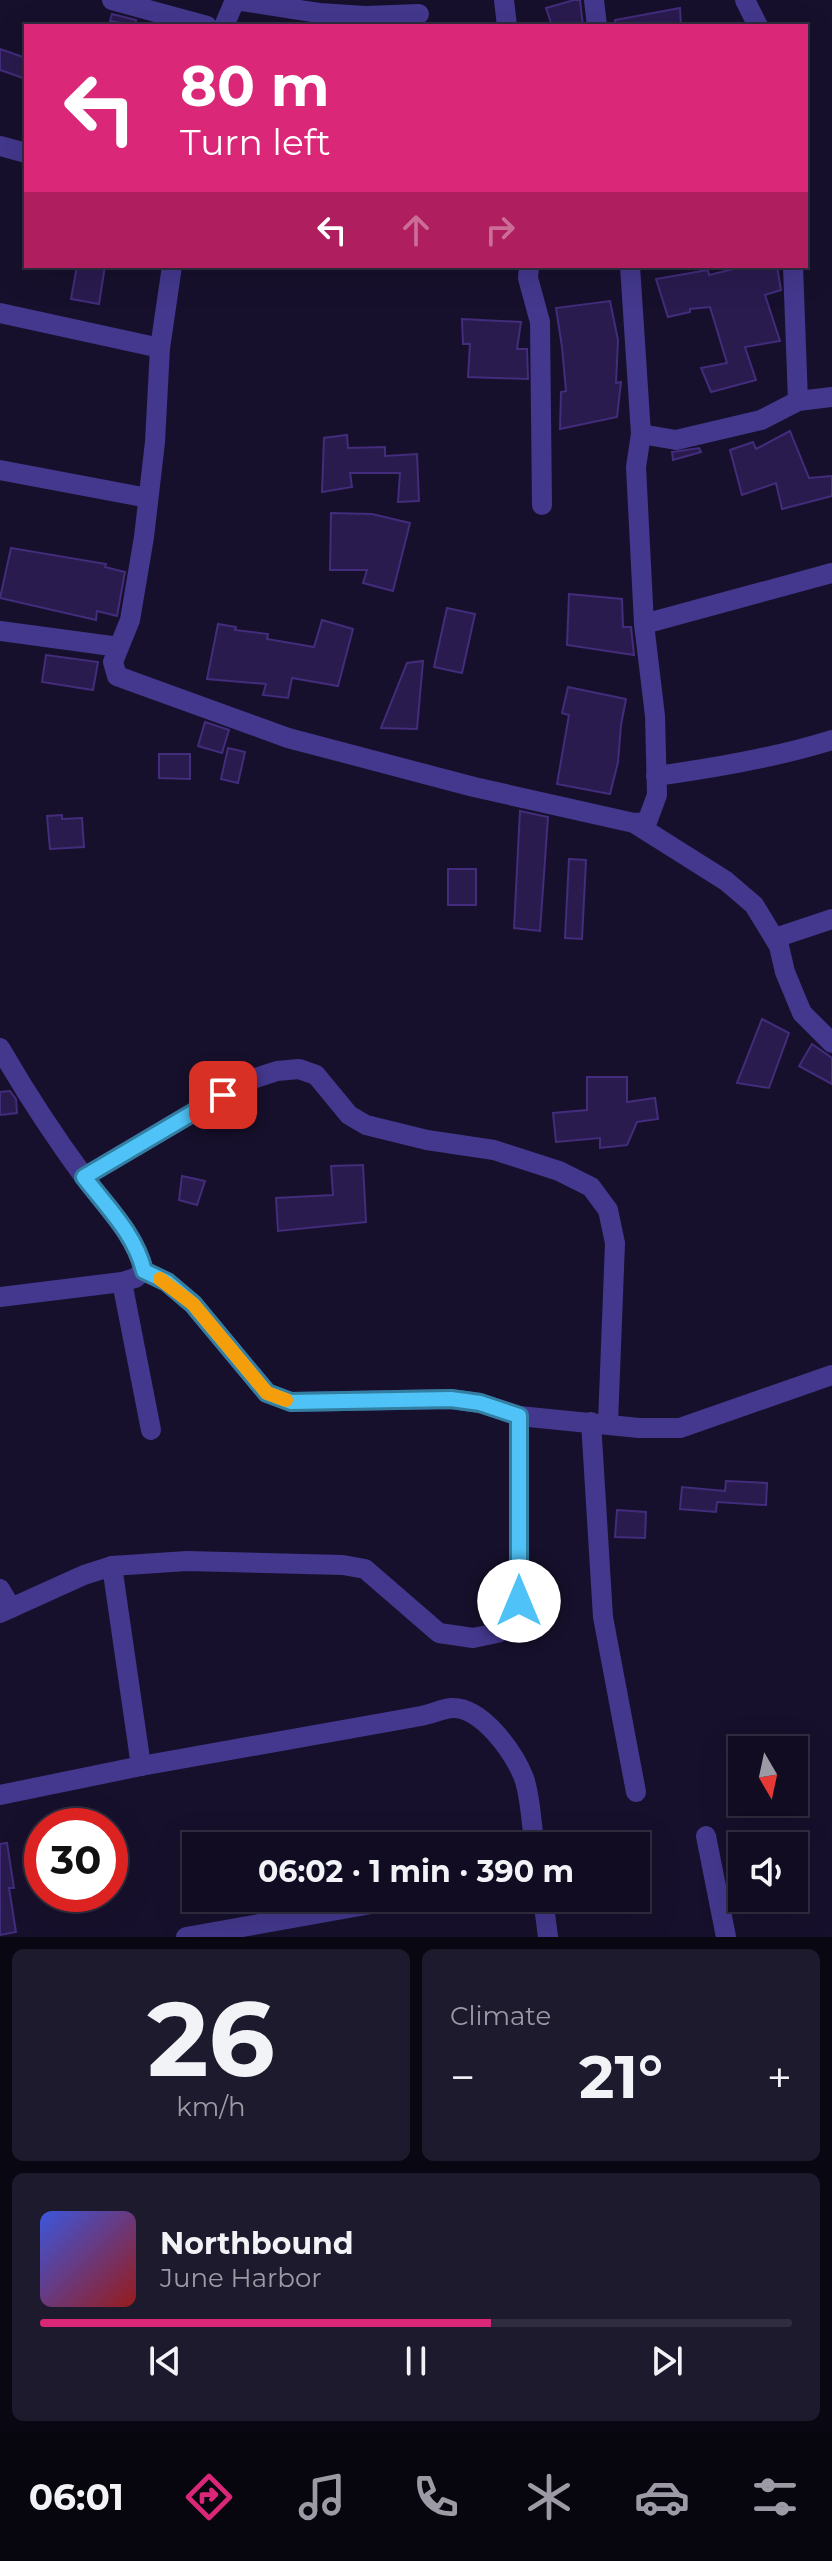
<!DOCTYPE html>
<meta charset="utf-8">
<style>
body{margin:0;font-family:Montserrat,sans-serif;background:#1e1a2e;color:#f1f3f6;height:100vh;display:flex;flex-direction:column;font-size:30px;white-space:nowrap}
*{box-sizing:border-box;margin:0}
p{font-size:26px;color:#9c9ba5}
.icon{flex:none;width:44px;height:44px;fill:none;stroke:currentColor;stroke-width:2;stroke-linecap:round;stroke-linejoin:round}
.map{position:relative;height:1937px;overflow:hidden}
.details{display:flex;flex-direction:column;gap:12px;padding:12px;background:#090712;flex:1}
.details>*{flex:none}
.top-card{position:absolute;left:24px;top:24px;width:784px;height:244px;border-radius:0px;box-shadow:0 8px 32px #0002,0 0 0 2px #302c3f;background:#db2777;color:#fff;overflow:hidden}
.needle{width:52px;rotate:171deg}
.controls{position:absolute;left:728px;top:1736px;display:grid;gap:16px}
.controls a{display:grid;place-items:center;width:80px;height:80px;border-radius:0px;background:#110c21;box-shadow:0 8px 32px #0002,0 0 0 2px #302c3f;font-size:40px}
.speed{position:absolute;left:24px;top:1808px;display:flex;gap:16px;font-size:40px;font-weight:700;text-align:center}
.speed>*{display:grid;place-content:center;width:104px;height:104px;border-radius:50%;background:#110c21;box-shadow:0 8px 32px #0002,0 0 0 2px #302c3f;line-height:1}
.speed .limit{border:12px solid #d22;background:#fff;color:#111}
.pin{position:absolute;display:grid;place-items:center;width:68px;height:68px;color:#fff;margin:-34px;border-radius:16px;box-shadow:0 4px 12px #0006}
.me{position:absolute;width:88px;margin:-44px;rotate:0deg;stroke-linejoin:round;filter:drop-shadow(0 0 6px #0008)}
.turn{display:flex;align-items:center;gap:28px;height:168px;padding:0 24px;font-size:36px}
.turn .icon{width:104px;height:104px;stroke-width:2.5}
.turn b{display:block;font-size:56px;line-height:68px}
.lanes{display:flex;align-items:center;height:76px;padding:0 24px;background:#0003;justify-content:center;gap:40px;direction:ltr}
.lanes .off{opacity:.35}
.big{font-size:60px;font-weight:700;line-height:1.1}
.details .card{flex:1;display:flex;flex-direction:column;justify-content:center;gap:12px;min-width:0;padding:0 28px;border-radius:12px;background:#1e1a2e}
.details .dial{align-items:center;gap:0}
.dial b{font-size:104px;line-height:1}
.song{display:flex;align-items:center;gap:24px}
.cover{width:96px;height:96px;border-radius:12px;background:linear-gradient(135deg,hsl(230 70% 55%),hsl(0 70% 35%))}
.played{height:8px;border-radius:4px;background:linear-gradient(90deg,#db2777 60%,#302c3f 60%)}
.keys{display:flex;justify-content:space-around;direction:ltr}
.heat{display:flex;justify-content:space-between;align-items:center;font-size:44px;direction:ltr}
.details .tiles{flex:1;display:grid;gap:12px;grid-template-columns:1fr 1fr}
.card:last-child{grid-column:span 2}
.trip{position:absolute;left:182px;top:1832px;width:468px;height:80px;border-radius:0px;background:#110c21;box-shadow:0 8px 32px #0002,0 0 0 2px #302c3f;font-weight:700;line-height:80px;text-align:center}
.menu{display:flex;height:128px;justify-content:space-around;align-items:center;background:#07050d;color:#9c9ba5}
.menu .icon{width:56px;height:56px}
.menu .current{color:#db2777}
.menu b{font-size:36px;color:#f1f3f6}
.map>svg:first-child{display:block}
.building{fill:#291b4e;stroke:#422c7b;stroke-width:2}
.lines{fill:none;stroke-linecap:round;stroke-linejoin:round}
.minor{stroke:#43388d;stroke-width:20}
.route-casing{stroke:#337fa1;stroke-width:20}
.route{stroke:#4fc3f7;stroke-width:14}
.slow{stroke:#f59e0b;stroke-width:14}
</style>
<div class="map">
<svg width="832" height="1937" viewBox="0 0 832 1937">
<rect width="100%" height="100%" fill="#17102c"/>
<!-- building -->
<g class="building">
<path d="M574,0H580L583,26H552L546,8Z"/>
<path d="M680,8L681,26H615V20Z"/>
<path d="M112,14L136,20L135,26L110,21Z"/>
<path d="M0,49L26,58V79L0,70Z"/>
<path d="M77,266H105L99,304L71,299Z"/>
<path d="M746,266H777L781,290L765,295L780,341L745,347L756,380L711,392L701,368L727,363L710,307L690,309V312L668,317L656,279L708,270L709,275Z"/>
<path d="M610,301L618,340L616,383L621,382L617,417L560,429L561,392L566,391L562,347L556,308Z"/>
<path d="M462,319L521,322L517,349H527L528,379L468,377L470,344H463Z"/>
<path d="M790,431L809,478L832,476V496L782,509L776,483L742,495L730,450L753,442L756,449Z"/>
<path d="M347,435L348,448L385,447V456L417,454L419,501L398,502L400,473H350L352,487L322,492L324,438Z"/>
<path d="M699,448L701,452L673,460L672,452Z"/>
<path d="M331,513L372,514L410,523L393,591L363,583L367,570H330Z"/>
<path d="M11,548L106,564L105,567L125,572L117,616L97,611L96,620L0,598Z"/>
<path d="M569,594L622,599L623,627H631L634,655L567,645Z"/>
<path d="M447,608L475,614L462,673L434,667Z"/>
<path d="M322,620L353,629L338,686L292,678L288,698L263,695L266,684L207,679L218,624L236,627L235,630L268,634L267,639L314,647Z"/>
<path d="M46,655L98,662L93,690L42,682Z"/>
<path d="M423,661L417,729L381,728L407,663Z"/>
<path d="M568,687L626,699L621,725L618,762L610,794L557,784L569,715L562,713Z"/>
<path d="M205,722L229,730L222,753L198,746Z"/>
<path d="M228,748L245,752L238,783L221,779Z"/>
<path d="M159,754H190V779L159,778Z"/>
<path d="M520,811L548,817L540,931L514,928Z"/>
<path d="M62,815V819L82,818L84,847L50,849L47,816Z"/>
<path d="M569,859L586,860L582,939L565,938Z"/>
<rect x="448" y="869" width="28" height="36"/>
<path d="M762,1019L789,1033L769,1088L737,1083Z"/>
<path d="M812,1044L832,1058V1084L799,1066Z"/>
<path d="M587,1077H627V1102L655,1098L658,1119L637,1122L627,1145L600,1148V1138L556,1142L553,1113L587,1110Z"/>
<path d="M10,1091L16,1099L17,1113L0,1115V1092Z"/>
<path d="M363,1165L366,1222L278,1231L276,1198L333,1195L331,1166Z"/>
<path d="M182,1176L205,1181L197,1205L179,1200Z"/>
<path d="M726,1481L767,1483L766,1505L717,1502L716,1512L680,1509L682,1487L725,1491Z"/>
<path d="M617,1510L646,1512L645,1538L615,1537Z"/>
<path d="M7,1843L14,1888H9L16,1932L0,1935V1844Z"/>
</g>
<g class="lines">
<!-- minor -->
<g class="minor">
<path d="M112,0L207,26"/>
<path d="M504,0L507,26"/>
<path d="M594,0L597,26"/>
<path d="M745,0L758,26"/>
<path d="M224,26L235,0L319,13L365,16L419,14"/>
<path d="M0,146L26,153"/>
<path d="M529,266L528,278L540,322L542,505"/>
<path d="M793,266L798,401"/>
<path d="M0,313L160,348"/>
<path d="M641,434L676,440L761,420L798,401L832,397"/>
<path d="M0,470L148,498"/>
<path d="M644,624L832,573"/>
<path d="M0,631L119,647L113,662L117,676L288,738L474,787L634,823L647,822L657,795L655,716L644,624L636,467L641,434L630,266"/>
<path d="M119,647L130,620L144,537L155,442L160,348L172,266"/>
<path d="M656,776C716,768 774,758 832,740"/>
<path d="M634,823L726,881L754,905L779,946L785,972L802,1013L832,1043"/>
<path d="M775,938L832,919"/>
<path d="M0,1048C26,1093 54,1136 85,1178C107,1208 135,1234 144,1271L135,1278L122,1282L0,1297"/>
<path d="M84,1177L246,1081L277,1071L299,1069L316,1075L349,1115L366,1125L427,1140L494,1150L559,1171L591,1187L608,1210L615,1243L608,1423"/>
<path d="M144,1271L167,1282L193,1304L267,1393L291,1402L451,1399L480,1403L519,1416L639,1428H680L832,1375"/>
<path d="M122,1282L151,1430"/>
<path d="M591,1422L603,1617L636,1792"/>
<path d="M112,1566L141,1766"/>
<path d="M0,1589L11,1608"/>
<path d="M0,1613L84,1575L112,1566L187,1561L343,1565L365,1569L439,1633L473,1638L497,1633L513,1625L519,1612V1416"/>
<path d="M0,1795L141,1766L421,1716C431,1714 442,1709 451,1708C482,1706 514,1753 524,1778C531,1798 531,1825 535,1846"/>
<path d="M706,1836L726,1937"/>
<path d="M543,1898L548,1937"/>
<path d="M186,1937L405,1898"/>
</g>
</g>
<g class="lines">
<!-- route casing -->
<g class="route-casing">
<path id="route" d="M223,1095L84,1177C107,1207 135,1234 144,1271L167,1282L193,1304L267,1393L291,1402L451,1399L480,1403L519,1416V1601"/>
</g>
<!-- route -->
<use href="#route" class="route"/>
<!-- slow -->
<path class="slow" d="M160,1279L193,1304L267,1393L286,1400"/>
</g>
</svg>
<div class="controls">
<a><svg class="needle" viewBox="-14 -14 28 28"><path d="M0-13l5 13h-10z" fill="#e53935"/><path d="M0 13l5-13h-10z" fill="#9c9ba5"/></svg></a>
<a><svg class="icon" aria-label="sound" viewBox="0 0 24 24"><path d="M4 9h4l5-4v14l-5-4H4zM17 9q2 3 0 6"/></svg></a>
</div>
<div class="speed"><div class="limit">30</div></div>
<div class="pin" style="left:223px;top:1095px;background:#d93025"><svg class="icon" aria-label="arrive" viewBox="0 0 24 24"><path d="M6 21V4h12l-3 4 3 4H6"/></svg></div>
<svg class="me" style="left:519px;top:1601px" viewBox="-20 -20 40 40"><circle r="19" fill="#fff"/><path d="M0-13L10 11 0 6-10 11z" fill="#4fc3f7"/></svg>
<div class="trip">06:02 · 1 min · 390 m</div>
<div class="top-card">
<div class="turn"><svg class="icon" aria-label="left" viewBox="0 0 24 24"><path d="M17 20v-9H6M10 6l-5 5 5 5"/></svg><div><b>80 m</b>Turn left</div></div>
<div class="lanes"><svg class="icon" aria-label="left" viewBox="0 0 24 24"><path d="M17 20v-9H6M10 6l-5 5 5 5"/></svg><svg class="icon off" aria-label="ahead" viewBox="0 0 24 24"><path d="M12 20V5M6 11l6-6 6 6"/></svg><svg class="icon off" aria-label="right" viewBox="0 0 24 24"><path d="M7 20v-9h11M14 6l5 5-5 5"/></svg></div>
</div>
</div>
<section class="details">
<div class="tiles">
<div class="card dial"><b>26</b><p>km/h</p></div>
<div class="card"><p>Climate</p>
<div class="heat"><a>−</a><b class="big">21°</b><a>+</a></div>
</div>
<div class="card">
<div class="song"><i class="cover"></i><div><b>Northbound</b><p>June Harbor</p></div></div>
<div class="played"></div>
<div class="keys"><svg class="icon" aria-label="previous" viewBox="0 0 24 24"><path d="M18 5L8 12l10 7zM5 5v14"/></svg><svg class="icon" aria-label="pause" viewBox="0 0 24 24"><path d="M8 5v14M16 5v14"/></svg><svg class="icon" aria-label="next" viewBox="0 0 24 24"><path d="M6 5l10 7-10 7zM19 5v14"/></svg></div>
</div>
</div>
</section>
<nav class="menu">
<b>06:01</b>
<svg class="icon current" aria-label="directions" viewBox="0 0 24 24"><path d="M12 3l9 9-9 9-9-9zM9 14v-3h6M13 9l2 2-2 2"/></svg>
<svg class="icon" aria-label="music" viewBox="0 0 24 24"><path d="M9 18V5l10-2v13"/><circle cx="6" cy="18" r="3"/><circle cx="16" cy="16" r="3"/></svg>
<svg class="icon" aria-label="phone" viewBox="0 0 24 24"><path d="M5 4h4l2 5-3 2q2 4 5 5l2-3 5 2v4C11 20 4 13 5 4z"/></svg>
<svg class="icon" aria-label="climate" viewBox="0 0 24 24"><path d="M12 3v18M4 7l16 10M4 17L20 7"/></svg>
<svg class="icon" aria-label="car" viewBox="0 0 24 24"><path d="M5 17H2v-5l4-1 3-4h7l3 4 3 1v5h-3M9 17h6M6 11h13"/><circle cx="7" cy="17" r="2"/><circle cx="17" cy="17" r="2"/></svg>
<svg class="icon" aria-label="filters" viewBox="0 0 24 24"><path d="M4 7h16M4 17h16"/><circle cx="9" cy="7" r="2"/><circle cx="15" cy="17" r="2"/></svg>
</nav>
